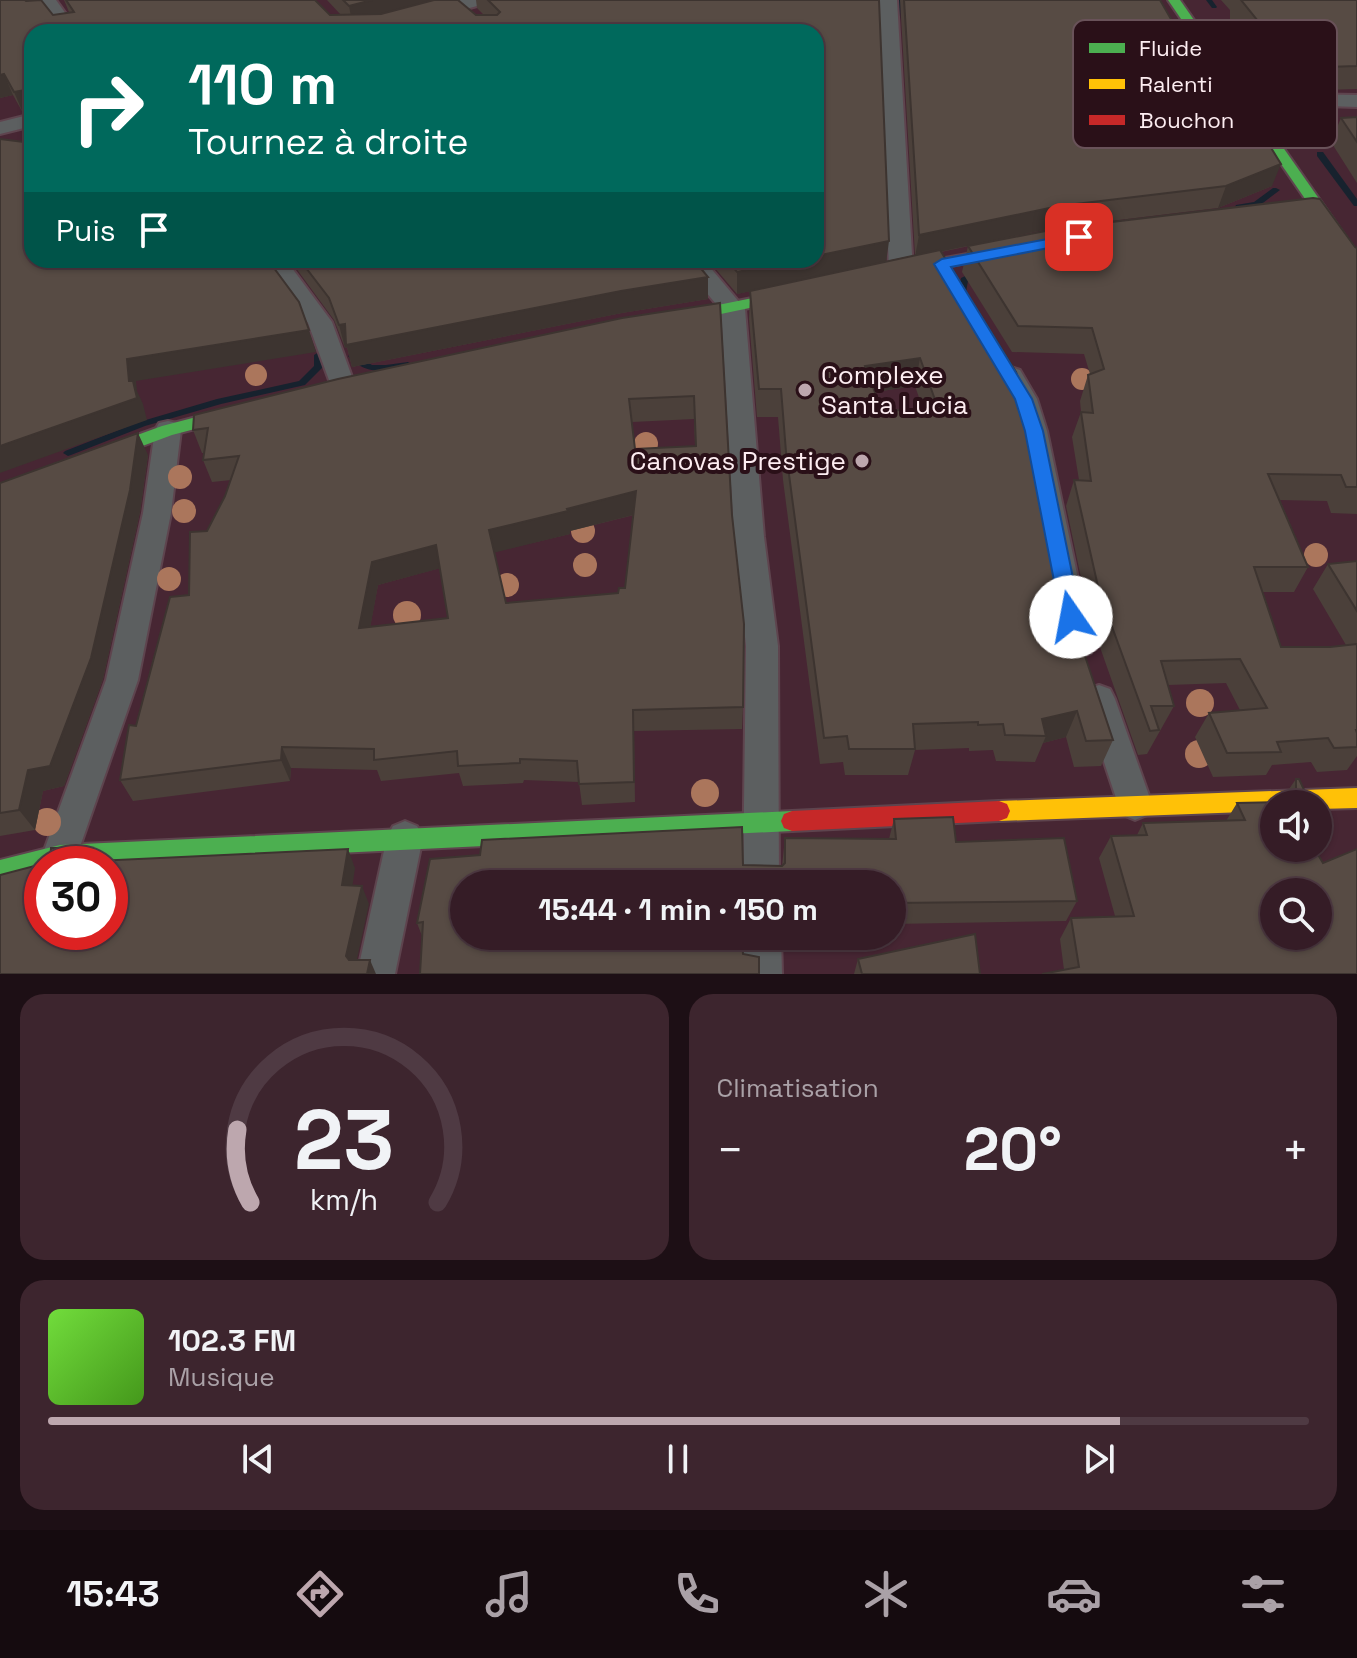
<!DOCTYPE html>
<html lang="fr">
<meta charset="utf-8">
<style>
body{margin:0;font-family:"Space Grotesk",sans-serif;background:#3d252e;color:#f1f3f6;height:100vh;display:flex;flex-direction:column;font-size:30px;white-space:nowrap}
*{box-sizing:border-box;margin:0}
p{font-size:26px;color:#aaa1a7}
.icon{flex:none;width:44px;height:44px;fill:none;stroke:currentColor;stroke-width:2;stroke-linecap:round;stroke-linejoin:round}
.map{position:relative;height:974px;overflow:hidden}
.panel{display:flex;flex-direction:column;gap:20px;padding:20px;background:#1d0f15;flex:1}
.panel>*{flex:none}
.banner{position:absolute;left:24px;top:24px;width:800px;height:244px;border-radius:24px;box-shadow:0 2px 6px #0004,0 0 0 2px #4f3a43;background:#00695c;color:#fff;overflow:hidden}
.tools{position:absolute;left:1260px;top:790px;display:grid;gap:16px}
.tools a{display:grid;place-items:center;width:72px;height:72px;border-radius:50%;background:#351c26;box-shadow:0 2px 6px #0004,0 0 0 2px #4f3a43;font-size:40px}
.speed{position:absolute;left:24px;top:846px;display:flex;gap:16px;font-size:40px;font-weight:700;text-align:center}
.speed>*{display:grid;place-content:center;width:104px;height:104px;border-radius:50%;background:#351c26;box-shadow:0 2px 6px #0004,0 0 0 2px #4f3a43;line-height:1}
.speed .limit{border:12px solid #d22;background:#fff;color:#111}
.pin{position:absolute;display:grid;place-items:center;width:68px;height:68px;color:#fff;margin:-34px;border-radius:16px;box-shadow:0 4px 12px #0006}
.me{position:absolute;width:88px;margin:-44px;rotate:348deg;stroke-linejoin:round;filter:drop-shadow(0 0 6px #0008)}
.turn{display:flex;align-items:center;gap:28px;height:168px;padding:0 32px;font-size:36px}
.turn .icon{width:104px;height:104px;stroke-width:2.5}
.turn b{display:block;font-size:56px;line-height:68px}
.then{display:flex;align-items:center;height:76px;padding:0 32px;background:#0003;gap:16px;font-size:30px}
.big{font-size:60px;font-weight:700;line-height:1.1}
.panel .tile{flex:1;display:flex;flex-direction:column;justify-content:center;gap:12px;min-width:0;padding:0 28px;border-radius:24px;background:#3d252e}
.panel .dial{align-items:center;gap:0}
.dial svg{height:208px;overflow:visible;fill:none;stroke:#4f3a43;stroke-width:7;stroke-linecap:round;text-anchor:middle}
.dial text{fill:#f1f3f6;stroke:none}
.song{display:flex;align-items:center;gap:24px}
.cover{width:96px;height:96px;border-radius:12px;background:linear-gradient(135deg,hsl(100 70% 55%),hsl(100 70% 35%))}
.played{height:8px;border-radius:4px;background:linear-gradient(90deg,#bda7ae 85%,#4f3a43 85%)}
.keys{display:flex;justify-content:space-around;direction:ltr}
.heat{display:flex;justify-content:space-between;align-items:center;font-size:44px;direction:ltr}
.panel .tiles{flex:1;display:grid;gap:20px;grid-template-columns:1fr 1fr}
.tile:last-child{grid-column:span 2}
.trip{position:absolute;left:450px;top:870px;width:456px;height:80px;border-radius:40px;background:#351c26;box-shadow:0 2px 6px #0004,0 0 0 2px #4f3a43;font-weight:700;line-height:80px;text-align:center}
.tab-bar{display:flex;height:128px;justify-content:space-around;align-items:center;background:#150b0f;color:#aaa1a7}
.tab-bar .icon{width:56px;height:56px}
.tab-bar .active{color:#bda7ae}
.tab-bar b{font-size:36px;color:#f1f3f6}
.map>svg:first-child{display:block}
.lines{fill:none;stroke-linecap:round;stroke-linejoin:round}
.stream{fill:#17222e;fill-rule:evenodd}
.street-casing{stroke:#5e444e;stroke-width:4}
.fast-casing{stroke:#5e444e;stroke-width:4}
.slow-casing{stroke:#5e444e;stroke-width:4}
.jam-casing{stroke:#5e444e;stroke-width:4}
.street{fill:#5c5f60;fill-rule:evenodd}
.fast{fill:#4caf50;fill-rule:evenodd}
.slow{fill:#ffc107;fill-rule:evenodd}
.jam{fill:#c62828;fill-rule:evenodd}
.tree{fill:#ab765c}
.wall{fill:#4b403a;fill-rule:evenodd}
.shaded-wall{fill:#3d3430}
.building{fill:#574b44;stroke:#3d3430;stroke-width:2;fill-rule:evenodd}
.route{fill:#1a73e8;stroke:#114b97;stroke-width:2}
.poi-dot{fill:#bda7ae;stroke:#2a1018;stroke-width:3}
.labels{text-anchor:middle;stroke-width:8;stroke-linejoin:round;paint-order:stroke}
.poi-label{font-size:26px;fill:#fdedf1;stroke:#2a1018;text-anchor:start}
.key{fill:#2a1018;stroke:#695259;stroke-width:2}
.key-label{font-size:22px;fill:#fdedf1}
</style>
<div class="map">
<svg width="1357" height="974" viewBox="0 0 1357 974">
<rect width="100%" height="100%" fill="#472633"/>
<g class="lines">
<!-- stream -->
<g class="stream">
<path d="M895,0H901L900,22L897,24L894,22Z"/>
<path d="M1206,0H1212L1217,7L1216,8H1212Z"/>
<path d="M1224,23H1228L1252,54V56H1248L1224,25Z"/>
<path d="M1317,152H1323L1357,199V206H1354L1317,156Z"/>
<path d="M1273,188H1276L1280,190L1259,206L1239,209L1235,207L1236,205L1254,202Z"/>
<path d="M978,270L982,273L968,281L966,292L957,293L956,291L959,288L961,278Z"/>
<path d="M319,352L324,355L323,367L305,385L221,404L145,426L71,455L68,456L63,453L65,451L139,422L217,399L299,381L314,366V355Z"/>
<path d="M353,353L372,365H386L408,362L413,365L411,367C388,372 365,376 348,356Z"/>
</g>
<!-- street casing -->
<g class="street-casing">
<g id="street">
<path d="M38,0H56L79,32H61Z"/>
<path d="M458,0H487L484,4L384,32H354L356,28Z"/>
<path d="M879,0H897L913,271L909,276H893L889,271Z"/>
<path d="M1243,93L1357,95V107L1236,103L1233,99L1236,95Z"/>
<path d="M32,114V126L0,134V122Z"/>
<path d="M262,260H286L332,322L355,385L351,391L342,394L333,391L308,323Z"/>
<path d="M679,260H704L745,309L764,537L778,646L779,884H743L746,646L734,537L721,310Z"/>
<path d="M1011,367L1020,370L1037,399L1047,431L1086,617L1096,644L1091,653L1080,657L1069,653C1057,629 1053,602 1048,575C1035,509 1031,435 998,376L1002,370Z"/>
<path d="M168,421L177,423L181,430L171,513L138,680L74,864H46L42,856L106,680L143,513L155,430L159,423Z"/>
<path d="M1099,685L1110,689L1115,699L1152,804L1147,815L1135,820L1123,815L1118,804L1083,699L1088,689Z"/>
<path d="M405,821L417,826L423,837L395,974H357L387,837L393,826Z"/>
<path d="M743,936H781L782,974H744Z"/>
</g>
</g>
<!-- fast casing -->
<g class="fast-casing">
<g id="fast">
<path d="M1168,0H1180L1357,253V269L1352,267Z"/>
<path d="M1017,245L1022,246V252L895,277L887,272L895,267Z"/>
<path d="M802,288L810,293L807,296L668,325L660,320L668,315Z"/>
<path d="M246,404L252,406L254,410L252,414L172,435L0,499V485L162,426Z"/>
<path d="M792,811L800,814L803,821L800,828L792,831L110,864H42V871L0,882V860L60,845Z"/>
</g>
</g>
<!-- slow casing -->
<g class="slow-casing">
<path id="slow" d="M1357,788V808L1318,809V804H1274V811L999,821L991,818L988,811L991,804L999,801Z"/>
</g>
<!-- jam casing -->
<g class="jam-casing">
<path id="jam" d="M999,801L1007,804L1010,811L1007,818L999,821L792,831L784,828L781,821L784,814L792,811Z"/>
</g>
<!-- street -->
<use href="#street" class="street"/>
<!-- fast -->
<use href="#fast" class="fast"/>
<!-- slow -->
<use href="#slow" class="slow"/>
<!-- jam -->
<use href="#jam" class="jam"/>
</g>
<!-- trees -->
<g class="tree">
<circle cx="256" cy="375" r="11"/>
<circle cx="1082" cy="379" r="11"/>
<circle cx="646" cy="444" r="12"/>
<circle cx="180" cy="477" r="12"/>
<circle cx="184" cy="511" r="12"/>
<circle cx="583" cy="531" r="12"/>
<circle cx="1316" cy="555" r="12"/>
<circle cx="585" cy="565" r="12"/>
<circle cx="169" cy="579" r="12"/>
<circle cx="507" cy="585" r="12"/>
<circle cx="407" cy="615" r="14"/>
<circle cx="1200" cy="703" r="14"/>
<circle cx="1199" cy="754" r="14"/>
<circle cx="705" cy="793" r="14"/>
<circle cx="47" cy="822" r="14"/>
</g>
<!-- wall -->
<g class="wall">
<path d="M0,0L53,15L69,12L64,0H315L330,15H341L327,0H458L476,15H484L477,8L476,0H879L886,261L915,255L900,0H1160L1175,26L1219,74L1253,107L1250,114L1272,186L1218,208L1053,228L941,252L1028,414L1025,424L1063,590L1113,740L1101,766L1074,767L1066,737L1043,743L1035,762L996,761L993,750L969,751V748L915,750L908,775H845L843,762L820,764L783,480L778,417H757L749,319L750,291L737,294L708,260H816V32H32V127L26,113H23L13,95L0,98ZM915,386L923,409L882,411L875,392Z"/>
<path d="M1221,0H1357V89L1287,91L1230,19V10Z"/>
<path d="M1269,99L1309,112L1306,120L1276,121L1266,107Z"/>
<path d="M1357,117V183L1331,142L1341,118Z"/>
<path d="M968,246L1357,248V514L1331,513L1327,501L1280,500L1308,567L1294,592H1262L1281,647H1330L1346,645L1313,589L1328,564L1357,561V756L1347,770L1317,772L1311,762L1272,765L1266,775L1213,777L1195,737L1209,713L1240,710L1226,683L1168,685L1174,706L1147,754L1138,755L1089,616L1066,506L1074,480H1079L1072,437L1081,412L1080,401L1088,375L1090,374L1084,354L1012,352L962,272Z"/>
<path d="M290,260H694L708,299L622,313L352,367L347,347L345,348L334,320Z"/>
<path d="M720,303L743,707L742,729L634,731L635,802L582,805L579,782L524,780L523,783L463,786L459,773L381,781L377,770L291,768L290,781L133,801L120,780L136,726L189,595L207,531L225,496L231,480L212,482L203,460L204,453H202L193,430ZM694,419L695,446L635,449L632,422ZM634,515L625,588L618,593L506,603L494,552L570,534V531ZM440,568L448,618L370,627L378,585Z"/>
<path d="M148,455L140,512L103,679L64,786L43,791L35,830L0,836V483Z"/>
<path d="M1296,779L1306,794L1299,804H1274L1323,863L1357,974L1064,970L1060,939L1071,918L1115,916L1099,858L1111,836L1137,835L1143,823L1226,821L1237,803L1280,802Z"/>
<path d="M953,817L956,842L1064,838L1077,901L1066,921L892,924V884H464V936H742L743,954L759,957V974H420L422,936L417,923L430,859L480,855L482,840L742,827L743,865L782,866L785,838L889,839L894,819Z"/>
<path d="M858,959L980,974H854Z"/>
</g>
<!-- shaded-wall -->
<g class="shaded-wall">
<path d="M372,0H447L353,27L349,6Z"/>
<path d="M4,74L13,95L0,98V75Z"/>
<path d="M25,90L24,108L26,113H23L14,92Z"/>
<path d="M1281,164L1272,186L1218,208L1226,186Z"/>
<path d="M1059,206L1053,228L915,257L919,235Z"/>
<path d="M889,241L886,263L737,294V272L796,260H816V256Z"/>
<path d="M708,277V299L622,313L352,367L347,347L345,348L339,325L621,291Z"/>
<path d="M309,330L316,352L136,381L137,391L143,404L147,420L0,473V446L129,381L127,359Z"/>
<path d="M920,358L915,386L861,394L865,366Z"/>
<path d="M138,433L148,455L140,512L103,679L64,786L43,791L35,830L19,810L28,770Z"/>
<path d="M636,491L637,514L570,531V534L493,553L489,530Z"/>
<path d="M436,545L441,568L378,585L366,651L359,628L372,562Z"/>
<path d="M1077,711L1066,737L1043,743L1046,736L1042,719Z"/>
<path d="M282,747L291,768L290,781L281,760Z"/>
<path d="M1306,794L1299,804H1290L1296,796Z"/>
<path d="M93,848L105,864L96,861Z"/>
<path d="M348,849L355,868L350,904L342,885Z"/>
<path d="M362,886L369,904L354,973L346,956Z"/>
<path d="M370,960L376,974H367Z"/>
</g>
<!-- building -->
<g class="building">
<path d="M0,0H25L26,1L41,0L53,15L74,12L66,0H315L330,15L381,14L434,0H458L476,15H497L500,12L488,0H879L889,241L816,256V32H32V120L24,108L25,90L14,92L4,74L0,75Z"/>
<path d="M343,0H372L349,6Z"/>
<path d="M904,0H1160L1175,26H1185L1219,74H1229L1253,107H1246L1281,164L1226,186L1059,206L919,235Z"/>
<path d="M1241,0H1357V66L1296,68Z"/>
<path d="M1357,117V142L1341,118Z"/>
<path d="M0,139L32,143V260H268L299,302L309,330L127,359L129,381H133L137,398L0,446Z"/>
<path d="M1313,198L1320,199L1355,247L1357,248V487H1346L1341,475L1268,474L1308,567H1254L1281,647H1330L1357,644V730H1356L1357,733V747L1334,748L1328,738L1277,742L1281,752L1227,753L1209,713L1267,708L1240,659L1161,661L1174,706H1151L1159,730L1150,731L1099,591L1074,480L1091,481L1081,412L1093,413L1088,375L1104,369L1092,328L1018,326L968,246L1061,228Z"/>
<path d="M940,250L1016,372L1026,403L1028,414H1022L1036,455L1063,590L1113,740L1086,741L1077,711L1042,719L1046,736L1005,735L1003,724L978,725V722L913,724L915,749H849L847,736L824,738L786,452L781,389H759L750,291ZM920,358L938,408L882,411L865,366Z"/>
<path d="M300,260H694L708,277L621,291L346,345L345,324L339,325L329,298Z"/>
<path d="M727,260H796L737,272Z"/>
<path d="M720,303L732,515L744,624L743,707L633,710L634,782L579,784L577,761L520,759V763L458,766L457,751L374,760V749L282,747L281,760L120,780L129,725L136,726L170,597L189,595L190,532L207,531L225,496L239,456L203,460L208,428L193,430L194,415L338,379L622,318ZM694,396L696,446L635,449L629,399ZM636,491L625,588H619L618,593L506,603L489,530L568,511L567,509ZM436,545L448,618L359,628L372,562Z"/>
<path d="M138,433L130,490L91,658L50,766L28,770L19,810L0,813V483Z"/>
<path d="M1357,561V611L1328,564Z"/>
<path d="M1296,779H1299L1306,794L1296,796Z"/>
<path d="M1286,802L1287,804H1274V848H1314L1323,863L1357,849V974H1042L1079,967L1071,918L1134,916L1111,836L1147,835L1143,823L1245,820L1237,803ZM1274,892H1318V936H1274Z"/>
<path d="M953,817L956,842L1064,838L1077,901L892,903V884H464V936H742L743,954L759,957V974H420L423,922L417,923L430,859L480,855L482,840L742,827L743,865L782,866L785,863V838L896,839L894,819Z"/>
<path d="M51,848H93L96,861L348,849L342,885L362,886L346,956L349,960H370L367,974H0V875L42,864V932H110V864H42L50,862Z"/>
<path d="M975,934L980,974H862L858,959Z"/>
</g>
<!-- route -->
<path class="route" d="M1079,233L1085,234V241L951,267L1032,399L1043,431L1081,617L1078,622H1064L1061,617L1025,431L1015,399L934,264L942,259Z"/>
<!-- markers -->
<g class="poi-dot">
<circle cx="805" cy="390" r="8"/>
<circle cx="862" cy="461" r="8"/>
</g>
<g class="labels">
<!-- poi labels -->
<g class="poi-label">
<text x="821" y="384">Complexe<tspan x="821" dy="30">Santa Lucia</tspan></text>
<text x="846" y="470" text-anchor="end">Canovas Prestige</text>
</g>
</g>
<!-- legend -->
<rect x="1073" y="20" width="264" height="128" rx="12" class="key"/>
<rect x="1089" y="43" width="36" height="10" fill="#4caf50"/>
<rect x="1089" y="79" width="36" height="10" fill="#ffc107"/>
<rect x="1089" y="115" width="36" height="10" fill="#c62828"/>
<g class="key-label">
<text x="1139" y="56">Fluide</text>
<text x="1139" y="92">Ralenti</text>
<text x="1139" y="128">Bouchon</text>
</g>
</svg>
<div class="tools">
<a><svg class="icon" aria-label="sound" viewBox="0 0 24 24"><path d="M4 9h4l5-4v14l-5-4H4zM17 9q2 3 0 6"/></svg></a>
<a><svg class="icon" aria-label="search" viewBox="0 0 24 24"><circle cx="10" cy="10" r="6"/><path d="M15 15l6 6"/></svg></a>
</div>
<div class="speed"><div class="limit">30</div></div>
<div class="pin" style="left:1079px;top:237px;background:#d93025"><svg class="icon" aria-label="arrive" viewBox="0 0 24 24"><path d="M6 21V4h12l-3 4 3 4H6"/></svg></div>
<svg class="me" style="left:1071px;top:617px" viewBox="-20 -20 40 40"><circle r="19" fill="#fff"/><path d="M0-13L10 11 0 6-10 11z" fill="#1a73e8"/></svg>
<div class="trip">15:44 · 1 min · 150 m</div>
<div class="banner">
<div class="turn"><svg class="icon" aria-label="right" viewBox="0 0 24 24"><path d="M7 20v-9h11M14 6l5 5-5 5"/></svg><div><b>110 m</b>Tournez à droite</div></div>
<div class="then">Puis<svg class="icon" aria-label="arrive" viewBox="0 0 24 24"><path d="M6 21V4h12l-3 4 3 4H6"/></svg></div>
</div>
</div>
<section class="panel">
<div class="tiles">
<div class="tile dial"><svg viewBox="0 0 100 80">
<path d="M14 69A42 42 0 1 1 86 69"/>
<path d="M14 69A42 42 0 0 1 9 41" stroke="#bda7ae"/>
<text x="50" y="56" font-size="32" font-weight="700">23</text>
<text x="50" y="72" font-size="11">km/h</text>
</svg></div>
<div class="tile"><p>Climatisation</p>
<div class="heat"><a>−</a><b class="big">20°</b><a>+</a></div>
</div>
<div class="tile">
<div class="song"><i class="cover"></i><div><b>102.3 FM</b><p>Musique</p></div></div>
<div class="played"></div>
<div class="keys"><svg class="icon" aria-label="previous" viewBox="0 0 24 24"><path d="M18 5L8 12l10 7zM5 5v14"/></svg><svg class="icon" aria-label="pause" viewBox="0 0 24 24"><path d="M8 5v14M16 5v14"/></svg><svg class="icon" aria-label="next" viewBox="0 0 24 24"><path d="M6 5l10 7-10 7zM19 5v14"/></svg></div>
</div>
</div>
</section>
<nav class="tab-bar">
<b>15:43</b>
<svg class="icon active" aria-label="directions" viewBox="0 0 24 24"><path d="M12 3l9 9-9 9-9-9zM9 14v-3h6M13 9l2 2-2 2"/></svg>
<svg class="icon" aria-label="music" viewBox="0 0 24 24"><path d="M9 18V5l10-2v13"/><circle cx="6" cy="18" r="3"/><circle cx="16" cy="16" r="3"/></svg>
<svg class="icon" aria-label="phone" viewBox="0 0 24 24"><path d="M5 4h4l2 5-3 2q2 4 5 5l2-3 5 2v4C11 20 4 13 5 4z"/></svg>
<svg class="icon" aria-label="climate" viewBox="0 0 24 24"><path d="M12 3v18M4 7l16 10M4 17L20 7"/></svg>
<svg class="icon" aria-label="car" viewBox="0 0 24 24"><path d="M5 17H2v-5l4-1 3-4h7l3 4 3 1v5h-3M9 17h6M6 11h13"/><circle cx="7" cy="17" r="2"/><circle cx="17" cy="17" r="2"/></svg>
<svg class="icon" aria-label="filters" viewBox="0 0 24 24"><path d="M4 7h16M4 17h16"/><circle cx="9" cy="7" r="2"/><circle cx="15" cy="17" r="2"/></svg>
</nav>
